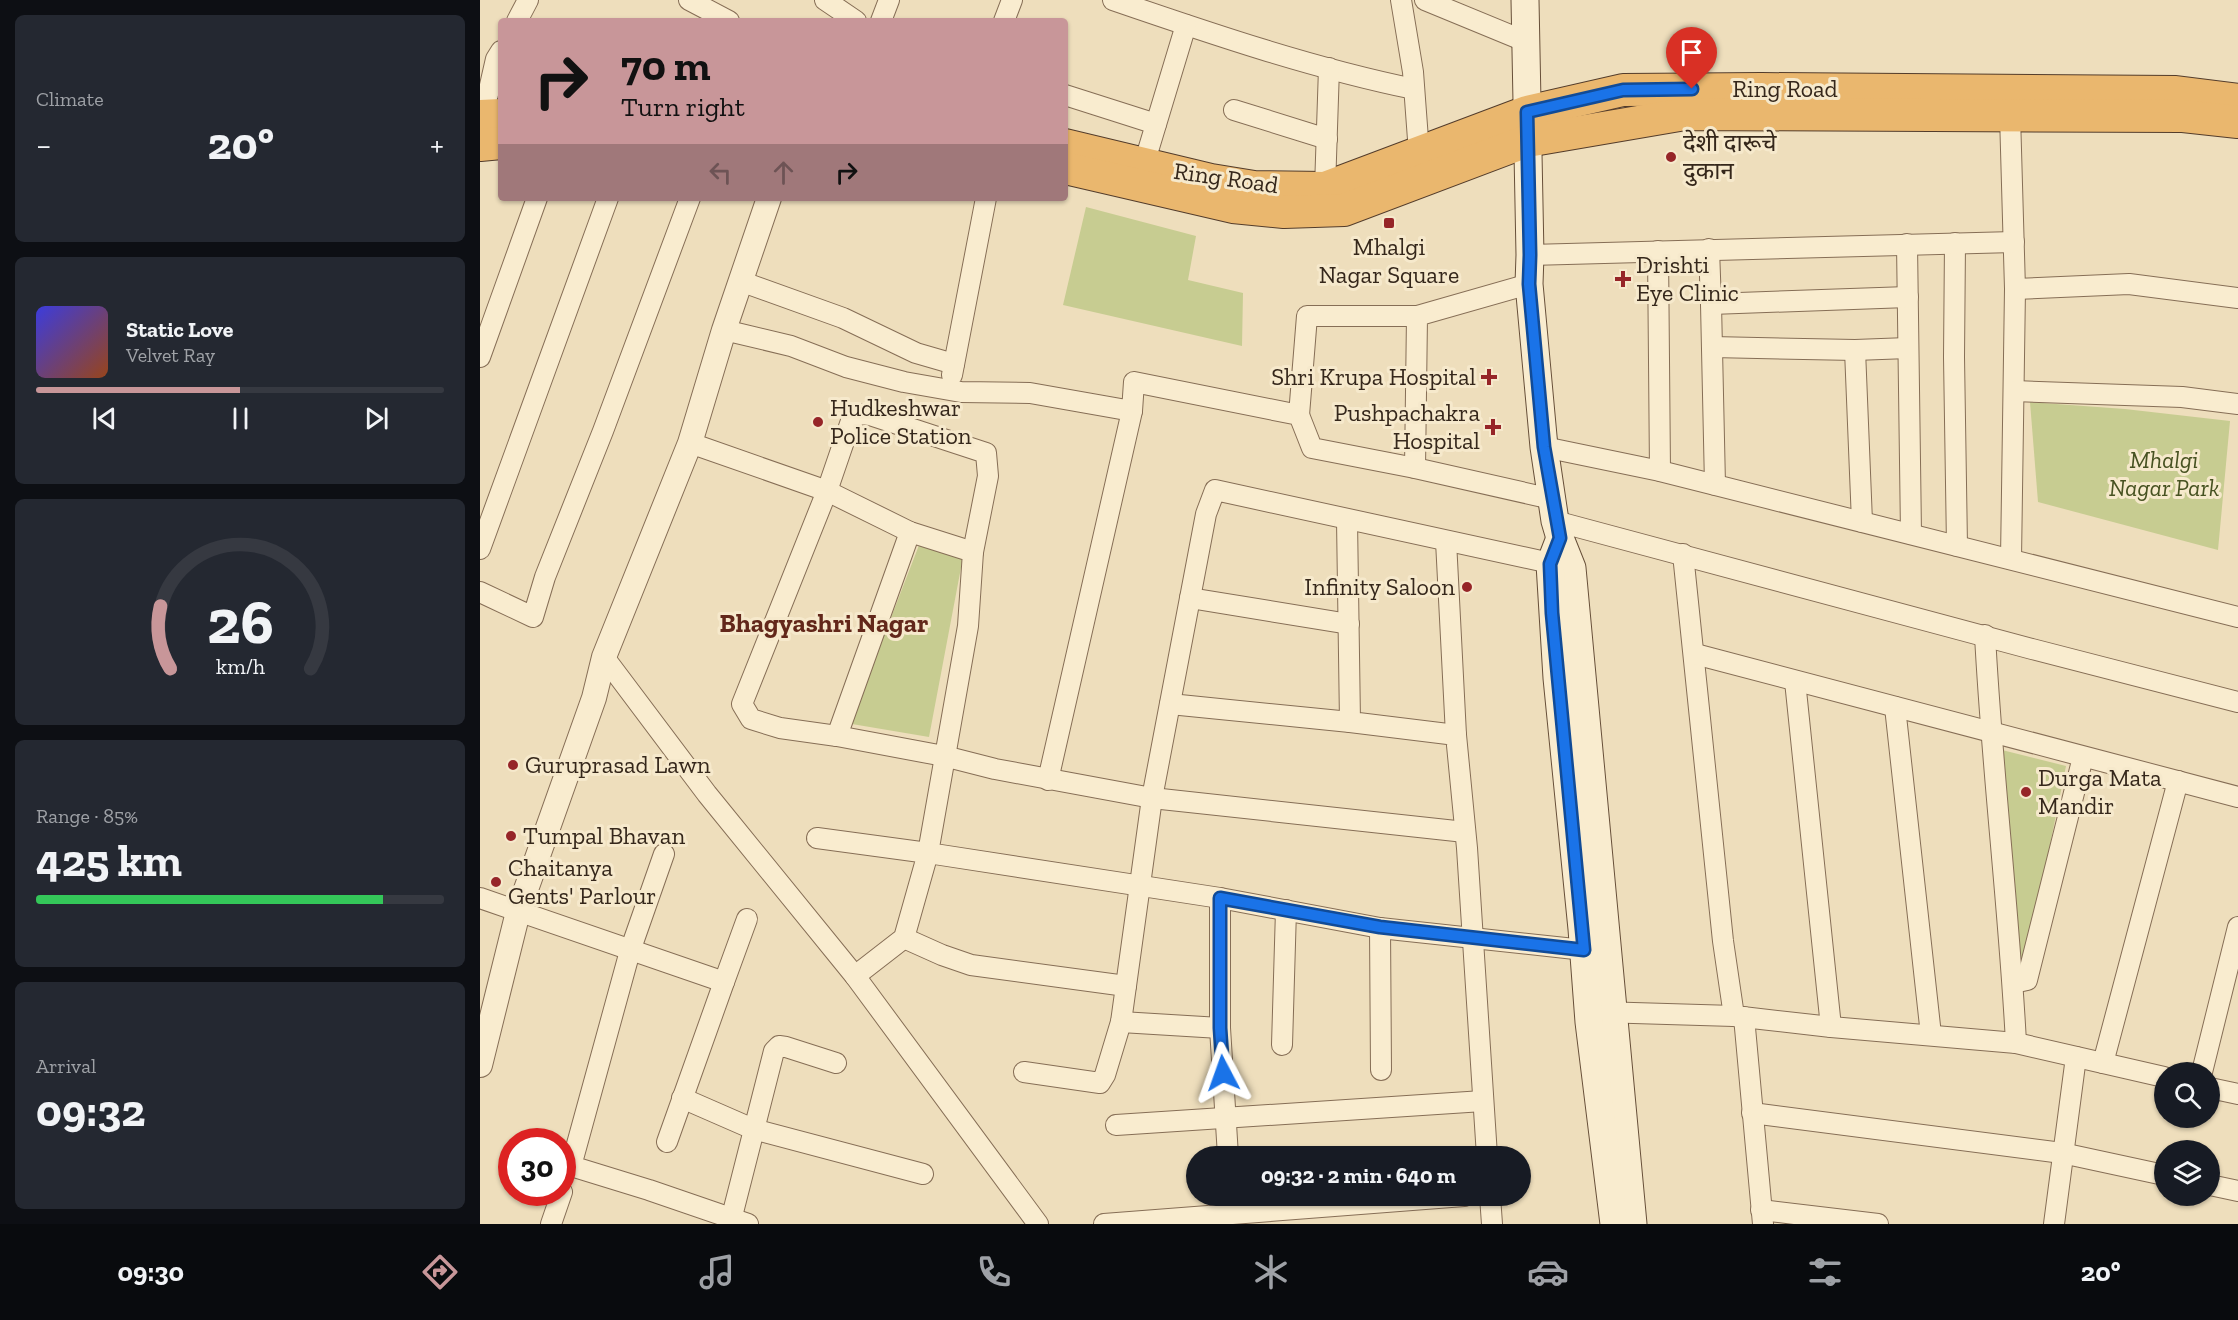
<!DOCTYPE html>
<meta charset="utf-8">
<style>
body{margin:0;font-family:"Zilla Slab","Noto Sans Devanagari",serif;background:#242831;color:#f1f3f6;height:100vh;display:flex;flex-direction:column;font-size:22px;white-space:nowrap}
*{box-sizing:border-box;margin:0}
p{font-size:20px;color:#9ea1a6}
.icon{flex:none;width:33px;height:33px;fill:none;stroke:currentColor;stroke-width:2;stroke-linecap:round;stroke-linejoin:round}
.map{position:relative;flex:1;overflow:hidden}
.side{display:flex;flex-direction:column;gap:15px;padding:15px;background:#0d0f14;width:480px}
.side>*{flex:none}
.top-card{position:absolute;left:18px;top:18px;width:570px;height:183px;border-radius:6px;box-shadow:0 2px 4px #0004;background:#c89699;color:#111;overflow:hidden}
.buttons{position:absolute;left:1674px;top:1062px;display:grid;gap:12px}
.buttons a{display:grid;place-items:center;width:66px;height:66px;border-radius:50%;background:#171b24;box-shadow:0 2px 4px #0004;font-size:30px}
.speed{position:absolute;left:18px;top:1128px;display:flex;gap:12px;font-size:30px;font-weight:700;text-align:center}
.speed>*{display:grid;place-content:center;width:78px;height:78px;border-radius:50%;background:#171b24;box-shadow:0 2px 4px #0004;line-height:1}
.speed .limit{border:9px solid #d22;background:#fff;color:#111}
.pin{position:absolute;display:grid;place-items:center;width:51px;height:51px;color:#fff;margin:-62px -26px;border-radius:50% 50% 50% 0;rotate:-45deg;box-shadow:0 0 6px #0007}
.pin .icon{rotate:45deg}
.me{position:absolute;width:66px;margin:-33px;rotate:356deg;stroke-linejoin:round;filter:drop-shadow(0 0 4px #0008)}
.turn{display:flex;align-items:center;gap:21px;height:126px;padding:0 24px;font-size:27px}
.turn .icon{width:78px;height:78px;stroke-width:2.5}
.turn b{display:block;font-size:42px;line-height:51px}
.lanes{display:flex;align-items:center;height:57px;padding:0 24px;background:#0003;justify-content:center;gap:30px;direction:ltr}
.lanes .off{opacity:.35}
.big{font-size:45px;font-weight:700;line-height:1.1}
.side .tile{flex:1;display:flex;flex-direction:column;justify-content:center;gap:9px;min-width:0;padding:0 21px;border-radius:9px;background:#242831}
.side .dial{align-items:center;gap:0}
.dial svg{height:156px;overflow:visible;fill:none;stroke:#363941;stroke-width:7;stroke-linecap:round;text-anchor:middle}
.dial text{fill:#f1f3f6;stroke:none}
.song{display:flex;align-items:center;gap:18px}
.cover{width:72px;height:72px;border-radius:9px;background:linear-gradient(135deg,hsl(240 70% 55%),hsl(20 70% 35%))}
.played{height:6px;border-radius:3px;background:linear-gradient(90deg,#c89699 50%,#363941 50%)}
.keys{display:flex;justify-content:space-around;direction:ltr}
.heat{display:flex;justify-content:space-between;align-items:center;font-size:33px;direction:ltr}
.charge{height:9px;border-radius:4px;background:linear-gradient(90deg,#34c759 85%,#363941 0)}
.trip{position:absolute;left:706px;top:1146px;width:345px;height:60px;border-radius:30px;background:#171b24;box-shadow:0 2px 4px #0004;font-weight:700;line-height:60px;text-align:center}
.dock{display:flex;height:96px;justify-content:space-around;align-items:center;background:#090b0e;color:#9ea1a6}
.dock .icon{width:42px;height:42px}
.dock .active{color:#c89699}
.dock b{font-size:27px;color:#f1f3f6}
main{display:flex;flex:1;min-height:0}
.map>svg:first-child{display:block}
.green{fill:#c7cc91}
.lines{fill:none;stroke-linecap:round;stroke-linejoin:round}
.minor-casing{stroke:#866e56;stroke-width:22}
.tertiary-casing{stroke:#866e56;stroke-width:26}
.secondary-casing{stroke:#674f39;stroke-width:29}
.trunk-casing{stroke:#533c2b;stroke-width:34}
.minor{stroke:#f9eccf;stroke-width:20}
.tertiary{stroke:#f9eccf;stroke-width:24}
.secondary{stroke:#f9eccf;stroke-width:27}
.trunk{stroke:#eab76e;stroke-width:32}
.route-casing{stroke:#114b97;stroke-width:15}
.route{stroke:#1a73e8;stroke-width:10}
.poi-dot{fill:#962528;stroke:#f6e9cc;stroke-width:2}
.labels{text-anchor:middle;stroke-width:6;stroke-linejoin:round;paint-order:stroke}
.street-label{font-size:24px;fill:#35271b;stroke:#f6e9cc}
.poi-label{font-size:24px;fill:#35271b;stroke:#f6e9cc;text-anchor:start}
.park-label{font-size:24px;font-style:italic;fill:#475221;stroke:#f6e9cc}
.neighbourhood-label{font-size:26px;font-weight:bold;fill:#62271a;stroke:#f6e9cc}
</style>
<main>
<section class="side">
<div class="tile"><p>Climate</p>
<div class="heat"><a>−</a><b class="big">20°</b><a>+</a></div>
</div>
<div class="tile">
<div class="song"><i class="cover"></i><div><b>Static Love</b><p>Velvet Ray</p></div></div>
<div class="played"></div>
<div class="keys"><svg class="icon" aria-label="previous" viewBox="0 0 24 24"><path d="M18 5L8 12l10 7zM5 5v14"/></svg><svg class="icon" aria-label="pause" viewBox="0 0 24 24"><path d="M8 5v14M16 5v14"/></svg><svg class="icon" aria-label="next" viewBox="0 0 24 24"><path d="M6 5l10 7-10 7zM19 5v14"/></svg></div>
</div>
<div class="tile dial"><svg viewBox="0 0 100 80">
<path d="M14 69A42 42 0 1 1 86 69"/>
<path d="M14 69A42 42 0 0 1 9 37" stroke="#c89699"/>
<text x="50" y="56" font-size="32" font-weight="700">26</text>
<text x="50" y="72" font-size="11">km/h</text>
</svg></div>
<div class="tile"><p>Range · 85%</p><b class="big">425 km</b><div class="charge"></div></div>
<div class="tile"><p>Arrival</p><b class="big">09:32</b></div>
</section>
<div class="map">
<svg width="1758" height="1224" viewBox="0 0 1758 1224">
<rect width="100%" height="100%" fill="#eedebc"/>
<!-- green -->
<g class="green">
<path d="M606,207L716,236L708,280L763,293L762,346L583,305Z"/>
<path d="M1550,402L1645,409L1750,421L1738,550L1558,502Z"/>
<path d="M441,540L483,557L449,737L366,723L400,646Z"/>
<path d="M1522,750L1586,766L1546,963L1535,959Z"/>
</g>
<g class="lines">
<!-- minor casing -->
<g class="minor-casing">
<g id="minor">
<path d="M209,0L249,21"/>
<path d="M345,0L376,21"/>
<path d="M633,0C732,34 832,68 934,89"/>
<path d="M921,0L933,72L939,153"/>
<path d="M945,0L1047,42"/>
<path d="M37,21L48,0"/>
<path d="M401,21L409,0"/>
<path d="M524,21L532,0"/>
<path d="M585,95L676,124"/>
<path d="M754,110L847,139"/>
<path d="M1530,115L1535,289L1531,559"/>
<path d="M3,116L16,59L21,51"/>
<path d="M664,164L706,25"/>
<path d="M845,188L849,68"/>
<path d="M1475,243L1474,357L1477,546"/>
<path d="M1427,244L1431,534"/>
<path d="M1229,249L1231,304L1428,297"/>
<path d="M1178,251L1180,471"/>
<path d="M1050,255L1534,242"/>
<path d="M260,281L363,318L436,353L474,364"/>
<path d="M1535,289L1649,284L1758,298"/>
<path d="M1231,304L1235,485"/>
<path d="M244,330L311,346L366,367L424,382L481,392L550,393L652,411L654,382L819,415L832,448L935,468L1072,499"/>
<path d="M1232,347L1375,350L1428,348"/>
<path d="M1375,350L1382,522"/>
<path d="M0,357L57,198"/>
<path d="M472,375L506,198"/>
<path d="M1534,391L1702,397L1758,404"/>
<path d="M819,415L827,316H937"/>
<path d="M210,443L347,491L430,532L493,552L488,626L448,853L740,898L900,928L1104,950L1117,949"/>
<path d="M1064,447L1180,471L1758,617"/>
<path d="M935,468L937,316L1049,284"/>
<path d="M867,520L870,722L976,735L987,848L1007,1156"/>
<path d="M1075,521L1552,649L1758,702"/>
<path d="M966,541L976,735"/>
<path d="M0,549L128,198"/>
<path d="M493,552L508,476L506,453L390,415L381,414L372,418L347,491L262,704L271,719L300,728L357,736L464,756L515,769L672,798L985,832"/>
<path d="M1203,554L1243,941L1254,1016"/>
<path d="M0,592L53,617L65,577L123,431L210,198"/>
<path d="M710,598L869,624"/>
<path d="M1505,635C1512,772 1529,907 1536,1043"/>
<path d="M1215,654L1758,797"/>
<path d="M124,657L227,794L375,976L558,1224"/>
<path d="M1315,681L1351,1027"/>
<path d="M690,704L870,722"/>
<path d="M1415,707L1451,1035"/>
<path d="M357,736L430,532"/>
<path d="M568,780L652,411"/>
<path d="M337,838L448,853L424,938L375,976"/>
<path d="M184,854L150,951L91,1166L169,1190L268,1224"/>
<path d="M0,898L244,982L187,1142"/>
<path d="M900,928L901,1070"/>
<path d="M424,938L462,955L491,965L646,986"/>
<path d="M244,982L267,919"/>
<path d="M1533,983L1547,980L1603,757"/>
<path d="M1120,1012L1254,1016L1351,1027L1536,1043L1684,1077"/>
<path d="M1264,1017L1283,1224"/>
<path d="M641,1022L740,1028V898"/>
<path d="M740,1028L748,1156"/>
<path d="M802,1045L806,910"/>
<path d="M1623,1063L1698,781"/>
<path d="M544,1072L620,1083L625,1075L641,1022L672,798L726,514L735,490L1084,566"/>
<path d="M1722,1072L1758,927"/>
<path d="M1730,1088L1758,1094"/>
<path d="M202,1098L273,1129L443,1174"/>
<path d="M1272,1113L1582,1153L1684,1175"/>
<path d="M636,1125L1003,1101"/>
<path d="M1730,1185L1758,1191"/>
<path d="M1010,1196L1012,1224"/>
<path d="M1281,1210L1398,1224"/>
<path d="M71,1224L82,1192"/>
<path d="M250,1224L294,1051L299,1046L306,1047L356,1063"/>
<path d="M624,1224L984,1196"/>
<path d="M1574,1224L1596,1057"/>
</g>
</g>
<!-- tertiary casing -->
<g class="tertiary-casing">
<path id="tertiary" d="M0,1065L38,912L114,698L124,657L210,443L244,330L289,198"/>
</g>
<!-- secondary casing -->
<g class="secondary-casing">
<g id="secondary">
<path d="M1045,0L1050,255L1049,284L1064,447L1075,521L1080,538L1092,568L1153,1224"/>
<path d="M1080,538L1070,564L1077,678L1102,929L1109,1022L1134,1224"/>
</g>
</g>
<!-- trunk casing -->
<g class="trunk-casing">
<g id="trunk">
<path d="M0,116L21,115"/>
<path d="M0,145L21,143"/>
<path d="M585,145L731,180L774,187L845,188L1047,112L1143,90L1282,89L1696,92L1758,100"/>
<path d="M585,168L753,207L804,212L864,210L1047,141L1205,114L1703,116L1758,122"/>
</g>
</g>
<!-- minor -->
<use href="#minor" class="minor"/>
<!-- tertiary -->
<use href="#tertiary" class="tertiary"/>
<!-- secondary -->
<use href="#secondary" class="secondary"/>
<!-- trunk -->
<use href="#trunk" class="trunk"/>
</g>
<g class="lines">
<!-- route casing -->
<g class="route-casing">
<path id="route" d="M743,1073L740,1028V898L900,927L1104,950L1072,613L1070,564L1080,538L1064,447L1049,284L1050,255L1047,112L1143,90L1212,89"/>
</g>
<!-- route -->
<use href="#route" class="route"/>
</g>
<!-- markers -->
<g class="poi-dot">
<circle cx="1191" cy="157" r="6"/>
<rect x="903" y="217" width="12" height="12" rx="3"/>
<path d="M1140 270h6v6h6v6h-6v6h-6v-6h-6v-6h6z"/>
<path d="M1006 368h6v6h6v6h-6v6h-6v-6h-6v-6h6z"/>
<circle cx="338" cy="422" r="6"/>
<path d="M1010 418h6v6h6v6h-6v6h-6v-6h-6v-6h6z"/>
<circle cx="987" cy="587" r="6"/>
<circle cx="33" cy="765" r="6"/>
<circle cx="1546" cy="792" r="6"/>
<circle cx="31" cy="836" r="6"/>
<circle cx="16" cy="882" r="6"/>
</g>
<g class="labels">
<!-- street labels -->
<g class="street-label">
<text x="1305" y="97">Ring Road</text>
<text transform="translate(746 178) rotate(8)" y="8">Ring Road</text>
</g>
<!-- poi labels -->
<g class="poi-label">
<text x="1203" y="151">देशी दारूचे<tspan x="1203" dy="28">दुकान</tspan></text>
<text x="909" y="255" text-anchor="middle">Mhalgi<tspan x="909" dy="28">Nagar Square</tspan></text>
<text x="1156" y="273">Drishti<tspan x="1156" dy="28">Eye Clinic</tspan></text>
<text x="996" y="385" text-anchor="end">Shri Krupa Hospital</text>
<text x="350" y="416">Hudkeshwar<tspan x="350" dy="28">Police Station</tspan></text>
<text x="1000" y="421" text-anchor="end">Pushpachakra<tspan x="1000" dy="28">Hospital</tspan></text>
<text x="975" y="595" text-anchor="end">Infinity Saloon</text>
<text x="45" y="773">Guruprasad Lawn</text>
<text x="1558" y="786">Durga Mata<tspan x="1558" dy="28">Mandir</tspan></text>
<text x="43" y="844">Tumpal Bhavan</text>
<text x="28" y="876">Chaitanya<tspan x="28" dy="28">Gents' Parlour</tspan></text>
</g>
<!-- park labels -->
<g class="park-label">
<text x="1684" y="468">Mhalgi<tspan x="1684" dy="28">Nagar Park</tspan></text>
</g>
<!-- neighbourhood labels -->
<g class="neighbourhood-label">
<text x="344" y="632">Bhagyashri Nagar</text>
</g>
</g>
</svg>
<div class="buttons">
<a><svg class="icon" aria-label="search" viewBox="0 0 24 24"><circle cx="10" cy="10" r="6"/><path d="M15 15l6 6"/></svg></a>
<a><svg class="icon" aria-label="layers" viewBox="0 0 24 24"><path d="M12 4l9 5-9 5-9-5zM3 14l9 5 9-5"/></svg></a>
</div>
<div class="speed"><div class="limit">30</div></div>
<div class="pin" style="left:1212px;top:89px;background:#d93025"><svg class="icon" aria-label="arrive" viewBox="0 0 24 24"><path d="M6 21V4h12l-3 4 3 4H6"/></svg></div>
<svg class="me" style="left:743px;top:1073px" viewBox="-20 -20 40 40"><path d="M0-17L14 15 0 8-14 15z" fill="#1a73e8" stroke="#fff" stroke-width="4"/></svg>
<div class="trip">09:32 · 2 min · 640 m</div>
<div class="top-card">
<div class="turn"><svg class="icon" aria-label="right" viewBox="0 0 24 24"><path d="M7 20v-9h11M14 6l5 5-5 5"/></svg><div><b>70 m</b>Turn right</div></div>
<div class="lanes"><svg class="icon off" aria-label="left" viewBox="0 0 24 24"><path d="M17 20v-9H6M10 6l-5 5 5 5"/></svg><svg class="icon off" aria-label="ahead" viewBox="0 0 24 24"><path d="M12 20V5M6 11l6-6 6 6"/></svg><svg class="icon" aria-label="right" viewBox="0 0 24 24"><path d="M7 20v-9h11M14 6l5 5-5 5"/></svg></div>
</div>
</div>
</main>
<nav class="dock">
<b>09:30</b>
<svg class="icon active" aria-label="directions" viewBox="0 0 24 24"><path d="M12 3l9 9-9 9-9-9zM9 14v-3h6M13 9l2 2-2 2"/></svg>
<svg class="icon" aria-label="music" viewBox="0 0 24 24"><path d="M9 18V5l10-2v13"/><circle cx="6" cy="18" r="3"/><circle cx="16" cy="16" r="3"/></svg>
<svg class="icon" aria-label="phone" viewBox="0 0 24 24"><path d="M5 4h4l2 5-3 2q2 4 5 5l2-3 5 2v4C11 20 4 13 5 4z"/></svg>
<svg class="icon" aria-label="climate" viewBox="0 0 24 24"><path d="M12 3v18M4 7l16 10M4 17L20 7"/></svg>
<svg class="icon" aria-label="car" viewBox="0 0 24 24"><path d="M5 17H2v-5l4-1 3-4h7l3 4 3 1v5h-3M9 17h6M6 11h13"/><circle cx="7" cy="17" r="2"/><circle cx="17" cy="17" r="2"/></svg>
<svg class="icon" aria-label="filters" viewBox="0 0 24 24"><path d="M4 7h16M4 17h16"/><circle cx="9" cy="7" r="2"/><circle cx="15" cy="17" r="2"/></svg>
<b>20°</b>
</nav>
